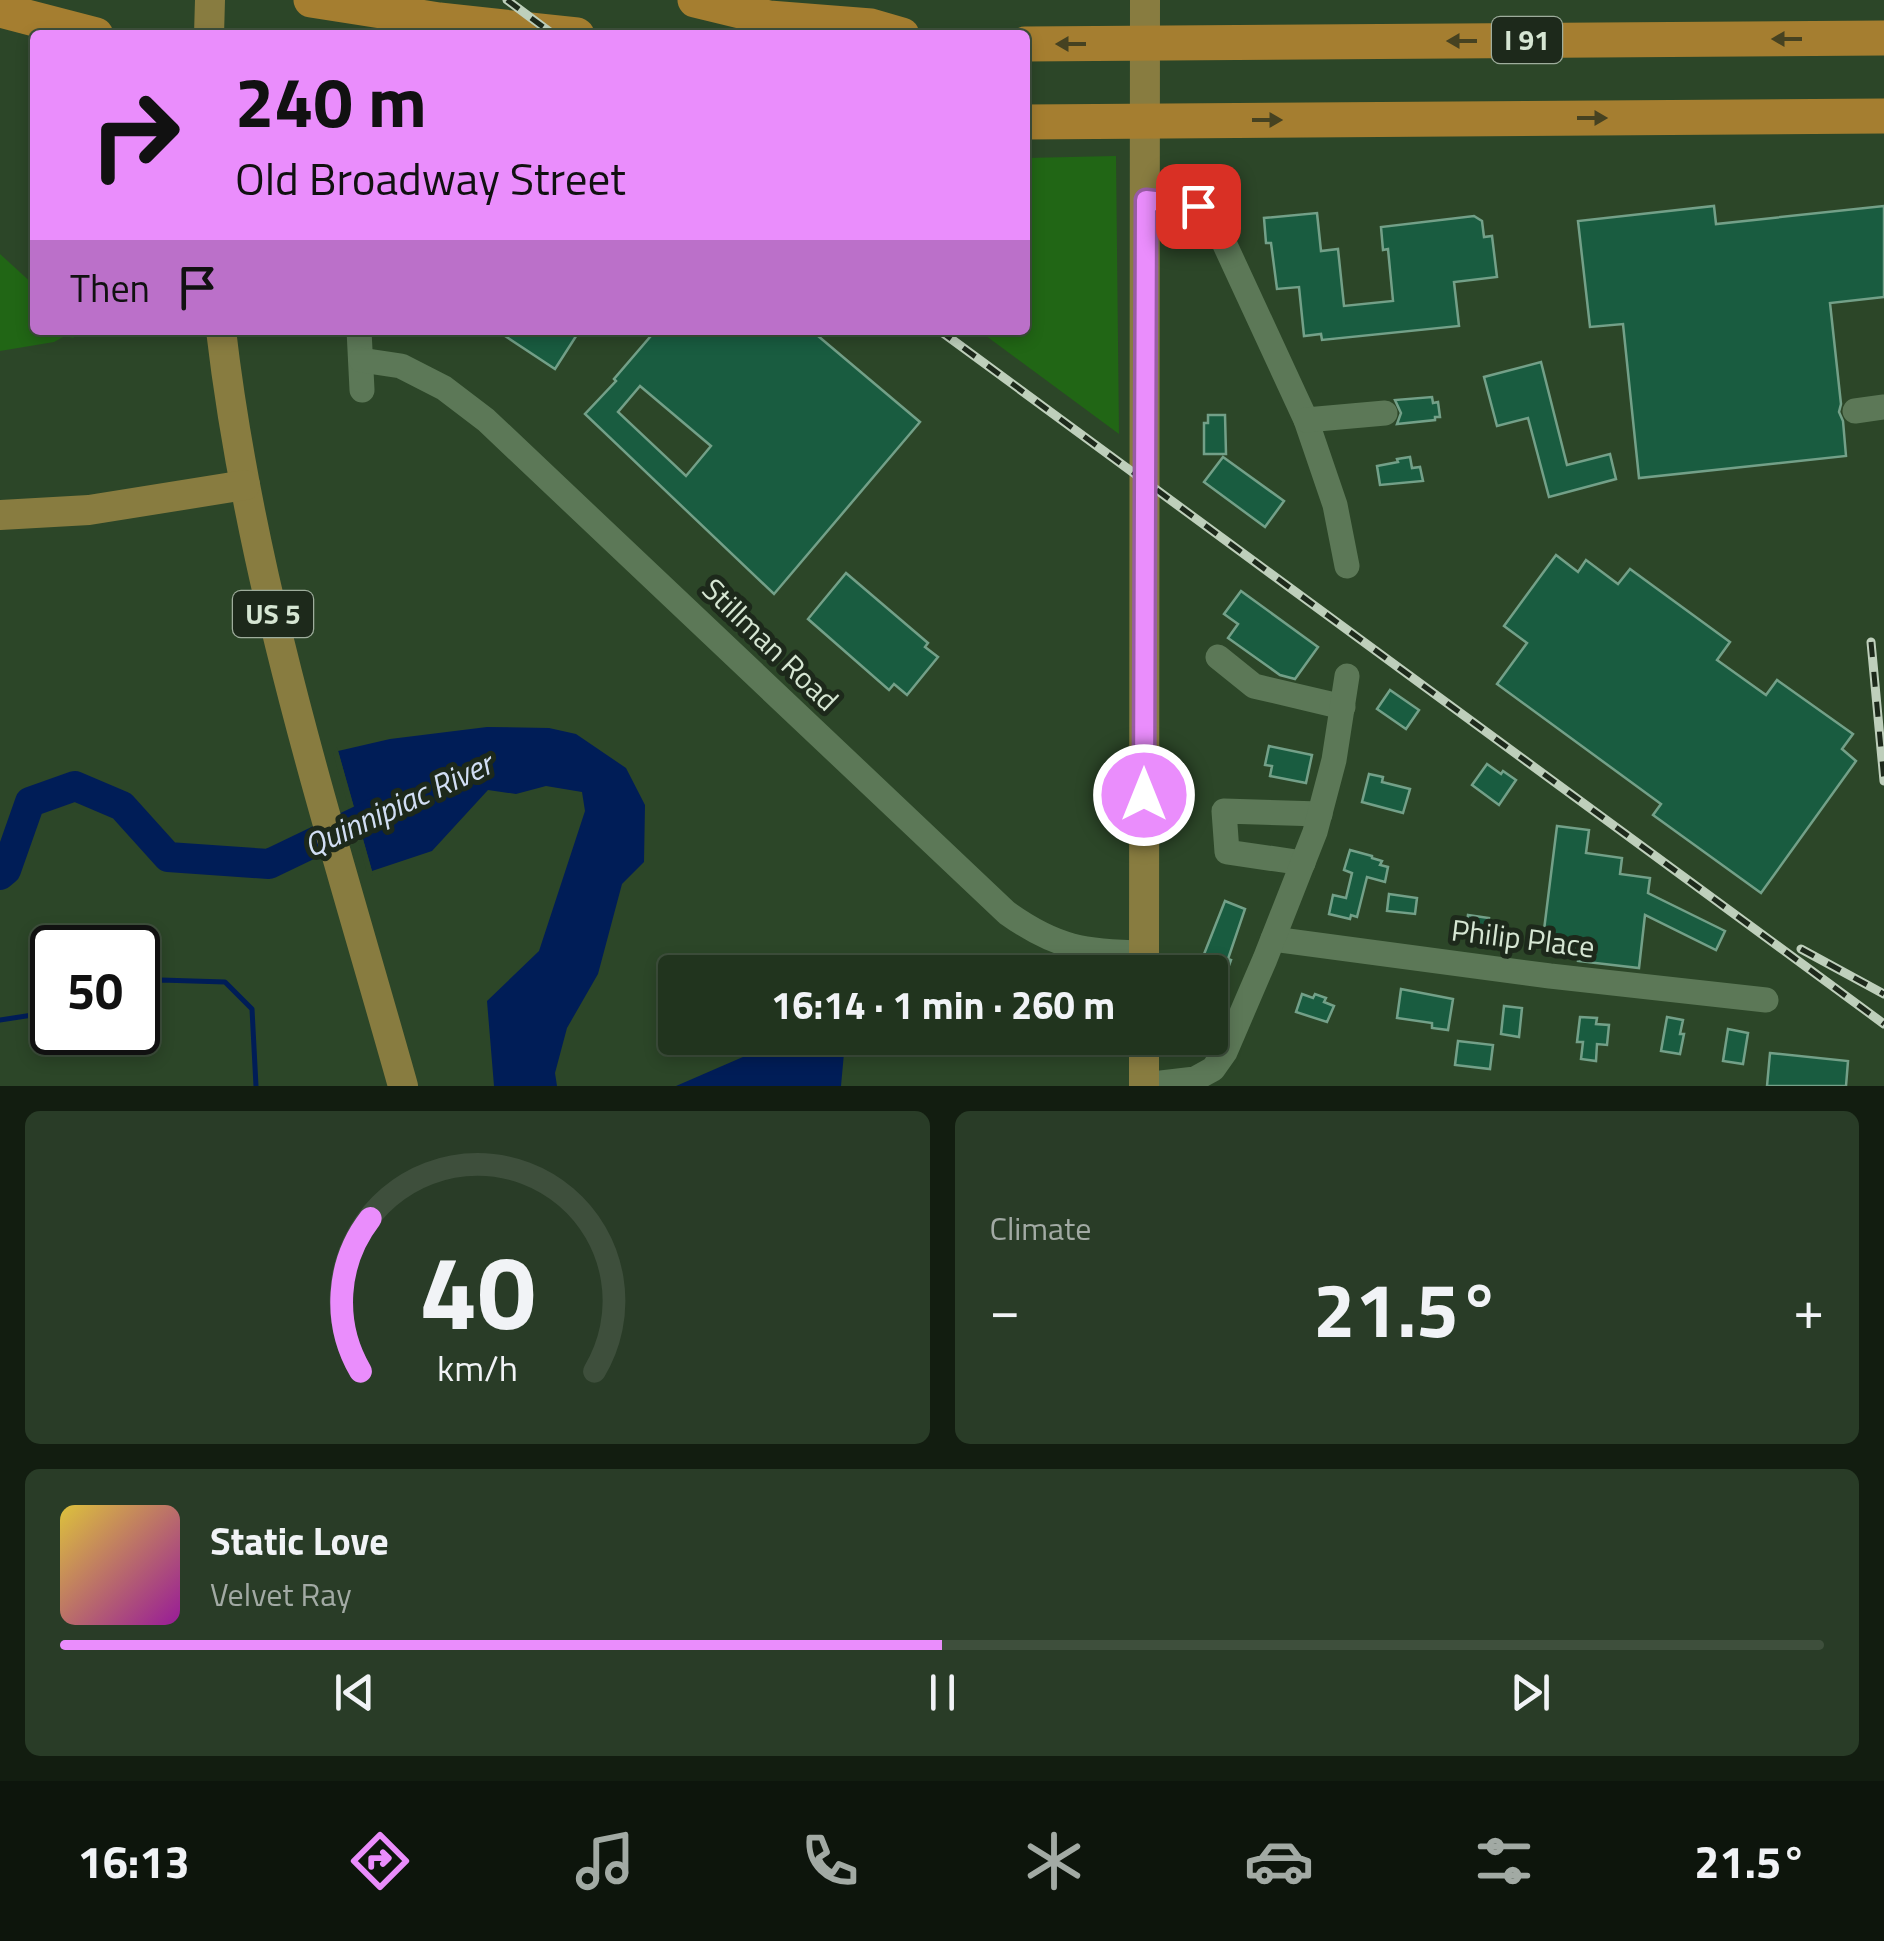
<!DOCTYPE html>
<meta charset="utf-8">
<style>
body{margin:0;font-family:"Titillium Web",sans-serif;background:#293c27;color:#f1f3f6;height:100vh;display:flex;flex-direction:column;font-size:38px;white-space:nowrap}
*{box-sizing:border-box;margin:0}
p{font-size:32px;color:#a2aaa4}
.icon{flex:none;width:55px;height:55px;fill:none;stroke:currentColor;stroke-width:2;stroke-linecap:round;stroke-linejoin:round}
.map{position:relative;height:1086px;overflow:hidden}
.drawer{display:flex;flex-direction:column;gap:25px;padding:25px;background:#121d10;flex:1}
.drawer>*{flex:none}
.hud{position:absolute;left:30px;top:30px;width:1000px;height:305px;border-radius:10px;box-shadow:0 5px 15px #0003,0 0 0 2px #3e4f3c;background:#ea8dfc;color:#111;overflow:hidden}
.speed{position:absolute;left:30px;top:925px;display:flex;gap:20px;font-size:50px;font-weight:700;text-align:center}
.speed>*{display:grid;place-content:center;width:130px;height:130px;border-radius:50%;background:#21341e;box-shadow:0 5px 15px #0003,0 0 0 2px #3e4f3c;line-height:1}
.speed .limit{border:5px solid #111;border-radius:15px;background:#fff;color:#111}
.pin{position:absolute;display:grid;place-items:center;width:85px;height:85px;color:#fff;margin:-42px;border-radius:20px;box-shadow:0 5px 15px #0006}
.me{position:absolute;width:110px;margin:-55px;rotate:0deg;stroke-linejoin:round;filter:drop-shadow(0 0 8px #0008)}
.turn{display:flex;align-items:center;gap:35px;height:210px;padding:0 40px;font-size:45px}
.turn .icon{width:130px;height:130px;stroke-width:2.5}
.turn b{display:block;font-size:70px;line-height:85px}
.then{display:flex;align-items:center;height:95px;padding:0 40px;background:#0003;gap:20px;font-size:38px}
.big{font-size:75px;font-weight:700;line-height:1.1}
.drawer .widget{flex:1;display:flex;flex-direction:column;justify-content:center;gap:15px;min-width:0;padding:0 35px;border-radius:15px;background:#293c27}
.drawer .dial{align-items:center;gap:0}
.dial svg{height:260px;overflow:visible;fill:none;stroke:#3e4f3c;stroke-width:7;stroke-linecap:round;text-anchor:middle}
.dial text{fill:#f1f3f6;stroke:none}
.song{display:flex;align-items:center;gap:30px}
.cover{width:120px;height:120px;border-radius:15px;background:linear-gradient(135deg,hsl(50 70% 55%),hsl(300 70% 35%))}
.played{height:10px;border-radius:5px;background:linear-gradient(90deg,#ea8dfc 50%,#3e4f3c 50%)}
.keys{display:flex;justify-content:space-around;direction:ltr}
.heat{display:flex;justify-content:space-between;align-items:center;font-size:55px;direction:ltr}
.drawer .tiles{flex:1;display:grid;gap:25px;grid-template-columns:1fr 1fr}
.widget:last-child{grid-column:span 2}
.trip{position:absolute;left:658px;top:955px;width:570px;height:100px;border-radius:10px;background:#21341e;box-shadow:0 5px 15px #0003,0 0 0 2px #3e4f3c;font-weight:700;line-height:100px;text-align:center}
.tabs{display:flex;height:160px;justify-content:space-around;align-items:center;background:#0d150c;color:#a2aaa4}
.tabs .icon{width:70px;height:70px}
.tabs .on{color:#ea8dfc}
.tabs b{font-size:45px;color:#f1f3f6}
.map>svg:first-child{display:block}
.green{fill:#216615}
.water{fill:#001d57}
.pier{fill:#2c4628}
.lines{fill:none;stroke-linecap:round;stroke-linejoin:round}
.stream{stroke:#001d57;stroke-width:5}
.river{stroke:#001d57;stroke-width:30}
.building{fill:#195c40;stroke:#73a088;stroke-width:2.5;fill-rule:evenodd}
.minor{stroke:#5c7857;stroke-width:25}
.major{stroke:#887c40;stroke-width:30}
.highway{stroke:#a57e30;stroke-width:35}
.rail-casing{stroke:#becfbb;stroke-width:9}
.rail{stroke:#1d291b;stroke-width:5;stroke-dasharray:15;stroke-linecap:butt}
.oneway{fill:#464221}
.route-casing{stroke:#985ca4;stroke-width:25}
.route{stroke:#ea8dfc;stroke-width:18}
.labels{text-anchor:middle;stroke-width:10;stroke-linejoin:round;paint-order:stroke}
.shield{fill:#1d291b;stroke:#9ead9c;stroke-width:2.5}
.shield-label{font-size:28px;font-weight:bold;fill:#d6e6d3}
.street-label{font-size:30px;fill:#d6e6d3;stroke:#1d291b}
.water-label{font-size:32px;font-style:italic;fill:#d1def4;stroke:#1d291b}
</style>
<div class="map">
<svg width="1884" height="1086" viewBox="0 0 1884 1086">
<rect width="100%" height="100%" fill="#2c4628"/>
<!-- green -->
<g class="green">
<path d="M1116,156L1119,434L978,330H1025V158Z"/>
<path d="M0,254L35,286V330H82L73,338L65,336L54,342L0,351Z"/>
</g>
<!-- water -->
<g class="water">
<path d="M487,727L549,728L576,734L626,768L645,805L644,862L622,884L598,974L567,1028L555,1073L557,1086H494L487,1001L539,951L585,811L582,792L546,786L516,794L488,790L432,851L372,871L338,751L390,739Z"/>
<path d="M759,1050L785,1054L844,1053L841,1086H676Z"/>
</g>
<!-- pier -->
<path class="pier" d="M337,747L372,871L373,876L367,873L333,753Z"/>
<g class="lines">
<!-- stream -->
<g class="stream">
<path d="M138,987L161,980L225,982L252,1009L256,1086"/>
<path d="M0,1020L52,1012"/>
</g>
<!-- river -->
<path class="river" d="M0,875L6,870L30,802L75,786L122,806L168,857L269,864L394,804"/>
</g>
<!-- building -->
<g class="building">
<path d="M1714,206L1716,224L1884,206V297L1830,303L1841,404L1839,412L1843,421L1846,456L1639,478L1623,324L1590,327L1578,221Z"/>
<path d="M1317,213L1321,251L1338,249L1344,306L1393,301L1388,249L1383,250L1381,227L1474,216L1482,221L1484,237L1492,236L1497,277L1454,282L1459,326L1322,340L1321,334L1304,336L1299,287L1277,289L1271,243H1266L1264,218Z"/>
<path d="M496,330H580L555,369Z"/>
<path d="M656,330H811L920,422L774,594L585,414L616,381L614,379ZM640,386L711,446L686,476L618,412Z"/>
<path d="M1541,362L1567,465L1610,454L1616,479L1549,497L1528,418L1497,426L1484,377Z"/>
<path d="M1432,397L1433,403L1438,402L1440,417H1435V420L1397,424L1401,413L1395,400Z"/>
<path d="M1208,415H1225L1226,454H1204V423H1208Z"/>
<path d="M1223,457L1284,501L1265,527L1204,482Z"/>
<path d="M1410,457L1412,468L1420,467L1423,481L1380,485L1377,466L1398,462L1397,459Z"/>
<path d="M1556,555L1578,572L1586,560L1618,584L1630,569L1730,642L1717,660L1766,695L1777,680L1853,734L1842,749L1856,761L1761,893L1653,815L1661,804L1497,684L1527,643L1504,626Z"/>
<path d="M846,573L928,643L925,647L938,657L907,695L894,684L889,690L808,619Z"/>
<path d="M1241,591L1318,647L1295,679L1280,675L1228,638L1238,624L1224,614Z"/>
<path d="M1390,690L1419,710L1406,729L1377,709Z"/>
<path d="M1269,746L1312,755L1306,783L1270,776L1272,766L1265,765Z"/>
<path d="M1487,764L1501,774L1503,771L1516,780L1499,805L1472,785Z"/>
<path d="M1369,774L1383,777L1382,782L1410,789L1403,813L1362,802Z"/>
<path d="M1557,826L1589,830L1586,853L1622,858L1620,874L1650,878L1648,893L1725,931L1716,950L1645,915L1639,968L1578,961L1579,951L1542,946Z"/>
<path d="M1350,850L1372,856V858L1382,861L1380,865L1388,867L1385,882L1367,877L1357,917L1351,915L1350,919L1329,914L1333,895L1346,898L1352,873L1344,870Z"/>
<path d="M1389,894L1417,898L1415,914L1387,911Z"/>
<path d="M1225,901L1245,909L1228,959L1231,960L1223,982L1210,977V972H1197Z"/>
<path d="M1468,915L1489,918L1486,940L1468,938L1469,930L1466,929Z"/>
<path d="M1401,989L1453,999L1448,1030L1432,1028V1023L1397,1018Z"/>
<path d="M1302,994L1313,998L1315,994L1326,998L1324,1002L1334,1006L1327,1022L1296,1012Z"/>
<path d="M1504,1006L1522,1008L1519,1037L1501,1034Z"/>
<path d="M1580,1017L1597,1018L1596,1024L1609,1025L1607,1045L1597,1044L1596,1061L1581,1059L1583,1042H1577Z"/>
<path d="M1667,1017L1683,1020L1680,1034H1684L1680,1054L1661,1051Z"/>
<path d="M1728,1029L1748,1033L1743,1064L1723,1061Z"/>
<path d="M1458,1041L1493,1045L1490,1069L1455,1065Z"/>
<path d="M1770,1053L1848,1061L1846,1086H1767Z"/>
</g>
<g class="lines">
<!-- minor -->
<g class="minor">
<path d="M1146,200C1171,202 1197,199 1214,221L1306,420L1335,505L1347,566"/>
<path d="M359,330L362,390"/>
<path d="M361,360L401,366L444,388L486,420L1007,913C1056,948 1085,952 1144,953"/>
<path d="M1855,411L1884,407"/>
<path d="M1306,420L1385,413"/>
<path d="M1218,657L1254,686L1343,707"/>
<path d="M1303,863L1227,852L1224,811L1320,814"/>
<path d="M1273,939L1550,976L1766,1000"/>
<path d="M1144,1085L1195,1079L1213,1069L1225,1052L1265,959L1315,832L1334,760L1347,676"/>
</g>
<!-- major -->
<g class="major">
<path d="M209,35L210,0"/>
<path d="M221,330C251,588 333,837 403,1086"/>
<path d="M0,515L89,510L245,485"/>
<path d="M1144,972L1145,0"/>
<path d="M1144,1086V1038"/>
</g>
<!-- highway -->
<g class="highway">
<path d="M311,0L439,20L577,35"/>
<path d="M695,0L769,18L871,26L902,35"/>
<path d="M0,10L96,35"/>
<path d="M1025,44L1884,38"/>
<path d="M1025,122L1884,116"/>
</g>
<!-- rail casing -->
<g class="rail-casing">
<g id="rail">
<path d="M507,0L554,35"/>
<path d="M939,330L1884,1024"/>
<path d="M1871,642L1884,781"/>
<path d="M1801,949L1884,994"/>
</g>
</g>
<!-- rail -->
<use href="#rail" class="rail"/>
</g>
<!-- one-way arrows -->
<defs><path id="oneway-solid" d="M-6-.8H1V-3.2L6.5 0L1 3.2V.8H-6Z" transform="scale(2.5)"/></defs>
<g class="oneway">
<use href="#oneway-solid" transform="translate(1787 39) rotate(180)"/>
<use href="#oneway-solid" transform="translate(1462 41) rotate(180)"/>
<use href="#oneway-solid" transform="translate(1071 44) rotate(180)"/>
<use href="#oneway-solid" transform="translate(1592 118)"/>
<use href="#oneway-solid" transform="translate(1267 120)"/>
</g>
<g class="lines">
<!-- route casing -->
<g class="route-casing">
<path id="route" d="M1144,795L1146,200L1198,206"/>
</g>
<!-- route -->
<use href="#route" class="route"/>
</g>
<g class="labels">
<!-- shield labels -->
<g class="shield">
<rect x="1492" y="17" width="70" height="46" rx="8"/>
<rect x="233" y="591" width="80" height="46" rx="8"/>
</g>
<g class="shield-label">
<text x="1527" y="50">I 91</text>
<text x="273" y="624">US 5</text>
</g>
<!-- street labels -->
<g class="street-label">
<text transform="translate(770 645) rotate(44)" y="10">Stillman Road</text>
<text transform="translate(1523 939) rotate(7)" y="10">Philip Place</text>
</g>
<!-- water labels -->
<g class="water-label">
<text transform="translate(398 805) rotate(-25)" y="11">Quinnipiac River</text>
</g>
</g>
</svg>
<div class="speed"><div class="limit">50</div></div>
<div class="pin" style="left:1198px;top:206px;background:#d93025"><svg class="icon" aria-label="arrive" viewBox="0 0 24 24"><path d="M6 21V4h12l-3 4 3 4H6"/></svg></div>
<svg class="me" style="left:1144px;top:795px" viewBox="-20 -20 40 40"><circle r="17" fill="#ea8dfc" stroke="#fff" stroke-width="3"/><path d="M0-11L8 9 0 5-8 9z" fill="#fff"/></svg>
<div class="trip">16:14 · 1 min · 260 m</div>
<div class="hud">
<div class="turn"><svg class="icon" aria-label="right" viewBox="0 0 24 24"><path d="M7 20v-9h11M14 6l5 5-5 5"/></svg><div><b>240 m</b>Old Broadway Street</div></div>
<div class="then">Then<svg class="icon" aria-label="arrive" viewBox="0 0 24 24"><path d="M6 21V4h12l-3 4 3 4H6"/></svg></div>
</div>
</div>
<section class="drawer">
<div class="tiles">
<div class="widget dial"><svg viewBox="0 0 100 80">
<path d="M14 69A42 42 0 1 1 86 69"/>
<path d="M14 69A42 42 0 0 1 17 22" stroke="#ea8dfc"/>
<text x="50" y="56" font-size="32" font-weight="700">40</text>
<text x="50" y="72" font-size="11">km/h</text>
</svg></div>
<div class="widget"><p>Climate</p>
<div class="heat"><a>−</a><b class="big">21.5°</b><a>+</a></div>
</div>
<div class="widget">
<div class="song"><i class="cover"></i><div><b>Static Love</b><p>Velvet Ray</p></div></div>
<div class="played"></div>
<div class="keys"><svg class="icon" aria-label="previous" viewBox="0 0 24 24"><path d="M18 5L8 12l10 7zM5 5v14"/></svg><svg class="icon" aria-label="pause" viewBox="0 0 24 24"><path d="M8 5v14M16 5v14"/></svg><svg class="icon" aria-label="next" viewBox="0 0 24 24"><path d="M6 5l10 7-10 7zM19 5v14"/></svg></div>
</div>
</div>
</section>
<nav class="tabs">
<b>16:13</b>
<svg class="icon on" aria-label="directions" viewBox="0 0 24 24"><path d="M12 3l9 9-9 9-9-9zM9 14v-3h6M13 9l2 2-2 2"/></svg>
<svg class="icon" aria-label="music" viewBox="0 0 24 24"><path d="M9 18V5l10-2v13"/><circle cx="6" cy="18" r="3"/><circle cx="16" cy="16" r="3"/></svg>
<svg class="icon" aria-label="phone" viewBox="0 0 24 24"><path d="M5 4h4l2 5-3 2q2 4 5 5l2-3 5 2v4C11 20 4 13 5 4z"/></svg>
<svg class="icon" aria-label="climate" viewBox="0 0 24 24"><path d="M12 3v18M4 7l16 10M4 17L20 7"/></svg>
<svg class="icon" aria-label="car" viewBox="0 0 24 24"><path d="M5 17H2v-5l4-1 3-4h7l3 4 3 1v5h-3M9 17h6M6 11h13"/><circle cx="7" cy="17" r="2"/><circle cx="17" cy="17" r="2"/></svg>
<svg class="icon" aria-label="filters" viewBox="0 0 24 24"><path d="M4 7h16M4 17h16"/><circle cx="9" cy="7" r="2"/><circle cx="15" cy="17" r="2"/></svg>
<b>21.5°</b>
</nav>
